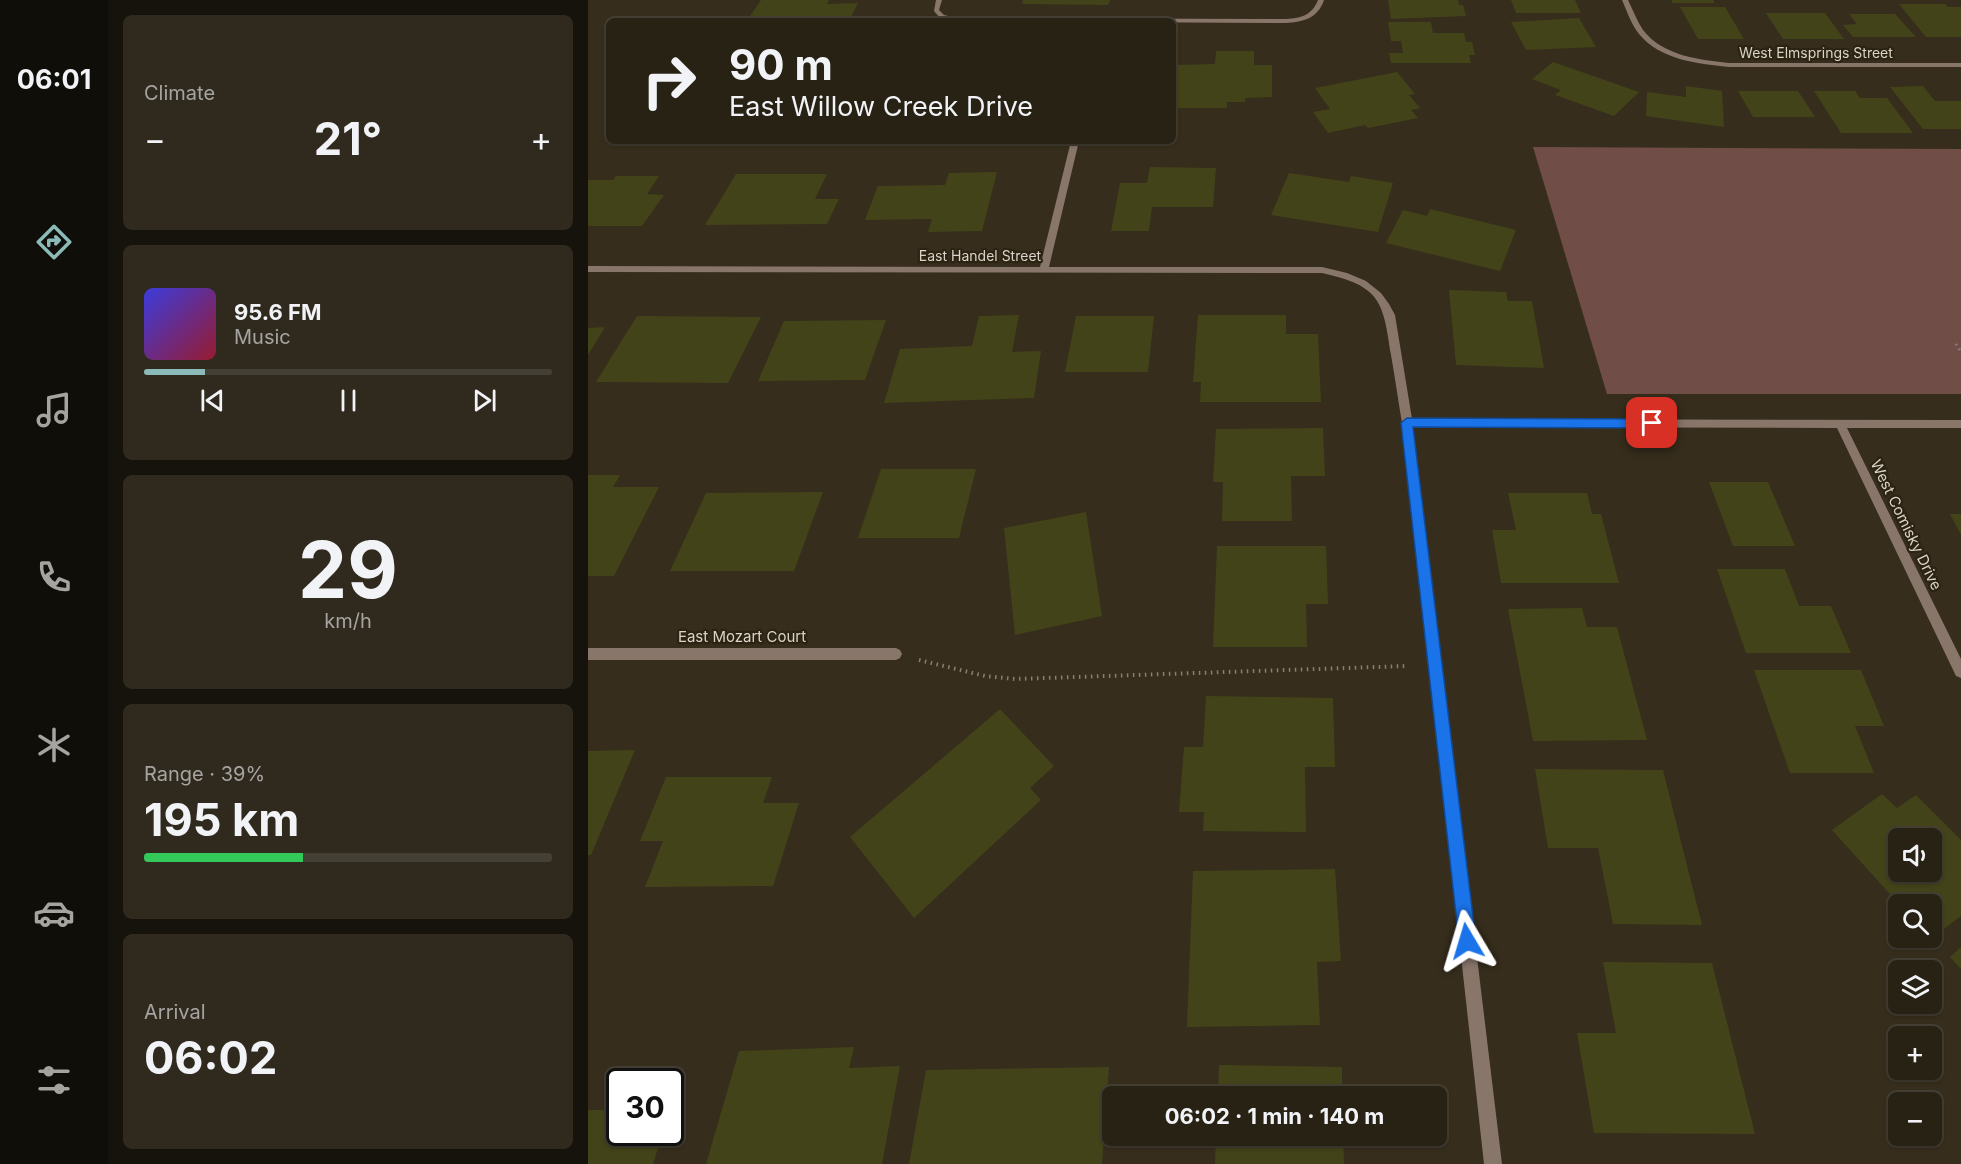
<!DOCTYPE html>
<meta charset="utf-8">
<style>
body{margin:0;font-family:Inter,sans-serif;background:#302a1e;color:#f1f3f6;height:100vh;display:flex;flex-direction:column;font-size:22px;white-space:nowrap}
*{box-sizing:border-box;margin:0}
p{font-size:20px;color:#a5a4a0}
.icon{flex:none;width:33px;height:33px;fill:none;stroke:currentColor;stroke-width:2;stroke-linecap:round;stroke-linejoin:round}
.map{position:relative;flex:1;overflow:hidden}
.sheet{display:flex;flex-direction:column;gap:15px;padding:15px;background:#16130c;width:480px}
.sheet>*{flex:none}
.guide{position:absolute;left:18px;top:18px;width:570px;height:126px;border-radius:9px;box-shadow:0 2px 4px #0004,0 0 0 2px #443f34;background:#282215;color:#f1f3f6;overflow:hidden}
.buttons{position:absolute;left:1300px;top:828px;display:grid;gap:12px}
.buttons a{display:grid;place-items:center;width:54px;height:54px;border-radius:9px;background:#282215;box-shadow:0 2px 4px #0004,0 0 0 2px #443f34;font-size:30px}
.speed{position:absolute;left:18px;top:1068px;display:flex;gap:12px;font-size:30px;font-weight:700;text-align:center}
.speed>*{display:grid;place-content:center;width:78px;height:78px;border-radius:50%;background:#282215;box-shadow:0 2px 4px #0004,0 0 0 2px #443f34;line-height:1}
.speed .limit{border:3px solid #111;border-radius:9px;background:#fff;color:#111}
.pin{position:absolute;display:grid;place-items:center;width:51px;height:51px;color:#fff;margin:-26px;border-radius:12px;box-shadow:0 3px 9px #0006}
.me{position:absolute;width:66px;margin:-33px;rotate:353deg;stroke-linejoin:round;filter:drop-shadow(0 0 4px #0008)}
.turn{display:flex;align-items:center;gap:21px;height:126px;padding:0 24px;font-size:27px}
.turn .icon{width:78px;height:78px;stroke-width:2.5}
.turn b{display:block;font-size:42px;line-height:51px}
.big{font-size:45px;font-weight:700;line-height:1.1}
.sheet .tile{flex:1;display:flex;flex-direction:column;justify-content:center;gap:9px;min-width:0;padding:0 21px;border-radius:9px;background:#302a1e}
.sheet .dial{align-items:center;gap:0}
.dial b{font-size:78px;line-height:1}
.song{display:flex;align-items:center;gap:18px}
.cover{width:72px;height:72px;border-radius:9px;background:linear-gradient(135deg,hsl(240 70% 55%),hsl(350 70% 35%))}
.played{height:6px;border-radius:3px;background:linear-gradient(90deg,#8bbbb9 15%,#443f34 15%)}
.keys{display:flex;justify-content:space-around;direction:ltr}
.heat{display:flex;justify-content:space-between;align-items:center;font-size:33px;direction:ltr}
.charge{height:9px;border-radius:4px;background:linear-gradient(90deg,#34c759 39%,#443f34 0)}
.trip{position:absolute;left:514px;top:1086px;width:345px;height:60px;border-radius:9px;background:#282215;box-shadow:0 2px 4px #0004,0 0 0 2px #443f34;font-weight:700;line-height:60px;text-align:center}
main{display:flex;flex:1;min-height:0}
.menu{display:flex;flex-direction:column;width:108px;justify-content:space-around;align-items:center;background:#100e08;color:#a5a4a0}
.menu .icon{width:42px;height:42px}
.menu .current{color:#8bbbb9}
.menu b{font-size:27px;color:#f1f3f6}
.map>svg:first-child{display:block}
.green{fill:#714d47}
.building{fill:#434319;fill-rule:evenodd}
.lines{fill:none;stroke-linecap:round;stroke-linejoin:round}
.path-far1{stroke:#888173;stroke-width:3;stroke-dasharray:1.5 4;stroke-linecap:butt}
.path{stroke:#888173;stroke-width:4;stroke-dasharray:1.5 4.5;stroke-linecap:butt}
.street{fill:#88766b;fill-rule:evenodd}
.route{fill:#1a73e8;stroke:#114b97;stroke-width:1.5}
.labels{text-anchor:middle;stroke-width:4.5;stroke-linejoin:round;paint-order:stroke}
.far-street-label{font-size:14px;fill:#d9d3c9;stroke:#2c2312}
.street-label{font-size:15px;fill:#d9d3c9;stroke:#2c2312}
</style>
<main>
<nav class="menu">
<b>06:01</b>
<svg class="icon current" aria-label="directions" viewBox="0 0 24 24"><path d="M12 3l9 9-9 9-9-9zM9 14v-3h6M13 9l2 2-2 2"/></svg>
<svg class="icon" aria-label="music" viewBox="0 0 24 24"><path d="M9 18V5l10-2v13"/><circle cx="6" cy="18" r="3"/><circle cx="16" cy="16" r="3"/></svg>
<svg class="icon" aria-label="phone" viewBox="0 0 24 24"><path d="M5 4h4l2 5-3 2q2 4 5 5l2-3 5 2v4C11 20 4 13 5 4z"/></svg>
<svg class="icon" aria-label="climate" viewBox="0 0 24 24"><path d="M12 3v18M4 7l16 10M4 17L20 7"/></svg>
<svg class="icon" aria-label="car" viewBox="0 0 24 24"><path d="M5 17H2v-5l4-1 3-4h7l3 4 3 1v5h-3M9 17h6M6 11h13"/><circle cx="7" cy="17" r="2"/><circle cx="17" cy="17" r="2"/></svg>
<svg class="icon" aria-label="filters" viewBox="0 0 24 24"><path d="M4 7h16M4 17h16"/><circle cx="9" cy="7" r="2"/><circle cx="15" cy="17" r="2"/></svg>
</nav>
<section class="sheet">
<div class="tile"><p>Climate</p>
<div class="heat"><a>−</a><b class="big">21°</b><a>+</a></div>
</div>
<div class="tile">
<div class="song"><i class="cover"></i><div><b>95.6 FM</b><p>Music</p></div></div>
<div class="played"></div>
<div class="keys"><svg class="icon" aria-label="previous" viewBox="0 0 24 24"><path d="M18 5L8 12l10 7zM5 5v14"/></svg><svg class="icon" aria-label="pause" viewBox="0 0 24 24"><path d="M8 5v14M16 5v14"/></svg><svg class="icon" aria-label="next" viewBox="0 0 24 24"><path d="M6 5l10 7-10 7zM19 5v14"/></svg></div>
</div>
<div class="tile dial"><b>29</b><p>km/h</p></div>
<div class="tile"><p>Range · 39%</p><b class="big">195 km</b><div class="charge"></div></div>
<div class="tile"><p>Arrival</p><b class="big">06:02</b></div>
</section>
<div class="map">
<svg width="1373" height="1164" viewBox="0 0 1373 1164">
<rect width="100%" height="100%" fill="#362d1c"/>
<!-- green -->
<path class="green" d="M945,147L1373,149V394H1019Z"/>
<!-- building -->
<g class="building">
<path d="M173,0H241L239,4L270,3L262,19H160Z"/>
<path d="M435,0H522L520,5L434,4Z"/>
<path d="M800,0H870L871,5H875L878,16L803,19Z"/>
<path d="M923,0H987L993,13H928Z"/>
<path d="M1083,0H1125L1127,3H1085Z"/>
<path d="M1311,4H1357L1360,7H1373V37H1338Z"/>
<path d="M1092,7H1137L1156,39H1110Z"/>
<path d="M1178,13H1237L1256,39H1195Z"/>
<path d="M1261,14H1307L1328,37H1265L1255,25L1269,24Z"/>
<path d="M991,18L1008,47L938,50L923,22Z"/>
<path d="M800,22H843L845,33H876L878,42H884L887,55H881L883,63H803L801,53H815L813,41H803Z"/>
<path d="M628,51H666V65H684V97L657,98V102H639V108H585V65L627,64Z"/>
<path d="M965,62L1051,92L1026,116L967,95L973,90L944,79Z"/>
<path d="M809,72L827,94L821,95L832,108L823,110L830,118L780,128L777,125L740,133L725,112L742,109L727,88Z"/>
<path d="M1098,86L1134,91L1136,127L1058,116L1059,92L1098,97Z"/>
<path d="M1335,86L1347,101H1373V129H1335L1302,87Z"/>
<path d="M1150,91H1210L1227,117H1165Z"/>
<path d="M1226,91H1267L1272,98H1299L1325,133H1253Z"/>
<path d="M562,167L628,168L625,207H564L561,231H523L532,183H559Z"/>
<path d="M409,172L394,231L340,232L344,219L277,220L290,186L357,185L361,173Z"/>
<path d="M701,173L761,182L763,176L805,183L790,232L683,215Z"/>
<path d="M148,174H239L227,199H251L239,224L117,225Z"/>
<path d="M28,176H71L59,194L76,195L54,226H0V180H25Z"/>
<path d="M842,209L928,230L912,271L798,243L815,210L839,216Z"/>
<path d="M861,290L918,292L920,301H944L956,368L868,365Z"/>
<path d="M431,315L424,352L453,351L446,398L296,403L312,349L384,346L391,316Z"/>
<path d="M610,315H698V334H730L733,402H612L613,382H605Z"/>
<path d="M49,316L173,317L140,383L8,382Z"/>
<path d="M488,316H566L560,372H477Z"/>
<path d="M298,320L277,380L170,381L196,321Z"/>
<path d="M17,327L0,355V328Z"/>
<path d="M735,428L737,476H703L704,521H634L635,482H625L628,429Z"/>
<path d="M293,469H388L371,538H270Z"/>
<path d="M0,475H32L25,487H71L26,576H0Z"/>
<path d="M1121,482H1180L1207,546H1145Z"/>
<path d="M235,492L206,571H82L118,493Z"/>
<path d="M920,493H999L1004,514H1013L1031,583H913L904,530H928Z"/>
<path d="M498,512L514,616L427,635L416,528Z"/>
<path d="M1362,514H1373V535Z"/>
<path d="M629,546H738L740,604H718L719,647H625Z"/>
<path d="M1129,569H1197L1211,606H1243L1263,653H1158Z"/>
<path d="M994,608L999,627H1029L1059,740L945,741L920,609Z"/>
<path d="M1166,670H1273L1296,726H1267L1286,773H1202Z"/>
<path d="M618,696L745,698L747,767H717L718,832L615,831L616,812H591L596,747H615Z"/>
<path d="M412,709L466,766L442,788L453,800L326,918L262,837Z"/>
<path d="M47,750L3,855H0V751Z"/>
<path d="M947,769L1075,770L1114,925L1025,924L1010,848H960Z"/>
<path d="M78,777H184L175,803H211L185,886L57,887L75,841H52Z"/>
<path d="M1294,794L1309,808L1328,795L1373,840V916L1344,938V904H1311L1244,830ZM1311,838H1344V872H1311Z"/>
<path d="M747,869L753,961L729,962L732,1025L599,1027L605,871Z"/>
<path d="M1373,947V969L1362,957Z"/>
<path d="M1015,962L1124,963L1167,1134L1006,1133L989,1033H1028Z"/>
<path d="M266,1047L261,1068L312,1066L294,1164H118L151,1051Z"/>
<path d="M631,1065L754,1067V1096H630Z"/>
<path d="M521,1067L514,1164H321L338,1070Z"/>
<path d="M0,1110H32V1132H75L65,1164H0Z"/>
<path d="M628,1136H755L756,1164H627Z"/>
</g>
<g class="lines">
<!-- path-far1 -->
<path class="path-far1" d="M1368,344L1373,352"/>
<!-- path -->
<path class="path" d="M331,660L397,676L427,679L819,666"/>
<!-- street -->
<g class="street">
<path d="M348,0H354L351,10L356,15L369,18L698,19C714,18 724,15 730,0H736C730,18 716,22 698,23L364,21L352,18L346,11Z"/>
<path d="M1034,0H1040C1045,10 1049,21 1055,30C1075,56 1112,60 1142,63H1373V67H1142C1111,64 1072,60 1051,34C1043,24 1039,11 1034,0Z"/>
<path d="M483,141H491L461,267H734L759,273L778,281L793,293L801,304L807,315L824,419L1373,420V428H1259L1373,659V678L1368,676L1249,428L825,427L914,1164H896L814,423C810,400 807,377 803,355C795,300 792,286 734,273L0,272V266L452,267Z"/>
<path d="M0,648H308L312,650L314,654L312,658L308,660H0Z"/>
</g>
</g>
<!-- route -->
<path class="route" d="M819,418L1064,419L1070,423L1064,428L825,427L888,941L885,948L879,950L873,948L871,941L813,423Z"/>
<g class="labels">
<!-- far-street labels -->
<g class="far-street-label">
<text x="1228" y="58">West Elmsprings Street</text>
<text x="392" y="261">East Handel Street</text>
</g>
<!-- street labels -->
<g class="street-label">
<text transform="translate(1318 525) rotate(64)" y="5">West Comisky Drive</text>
<text x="154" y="642">East Mozart Court</text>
</g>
</g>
</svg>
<div class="buttons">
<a><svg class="icon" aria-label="sound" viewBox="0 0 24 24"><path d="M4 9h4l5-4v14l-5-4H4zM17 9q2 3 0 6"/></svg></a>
<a><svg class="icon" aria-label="search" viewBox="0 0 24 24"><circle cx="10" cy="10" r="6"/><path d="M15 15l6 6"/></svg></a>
<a><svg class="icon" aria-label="layers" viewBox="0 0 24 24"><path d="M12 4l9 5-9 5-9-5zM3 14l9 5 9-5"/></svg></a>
<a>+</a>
<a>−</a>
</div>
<div class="speed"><div class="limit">30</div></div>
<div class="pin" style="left:1064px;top:423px;background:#d93025"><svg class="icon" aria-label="arrive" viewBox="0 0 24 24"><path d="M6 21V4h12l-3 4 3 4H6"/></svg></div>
<svg class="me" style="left:879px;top:941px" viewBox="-20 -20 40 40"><path d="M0-17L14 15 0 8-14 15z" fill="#1a73e8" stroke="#fff" stroke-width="4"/></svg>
<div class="trip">06:02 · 1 min · 140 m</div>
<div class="guide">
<div class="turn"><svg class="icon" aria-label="right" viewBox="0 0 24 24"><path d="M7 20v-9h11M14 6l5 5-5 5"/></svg><div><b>90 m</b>East Willow Creek Drive</div></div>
</div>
</div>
</main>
